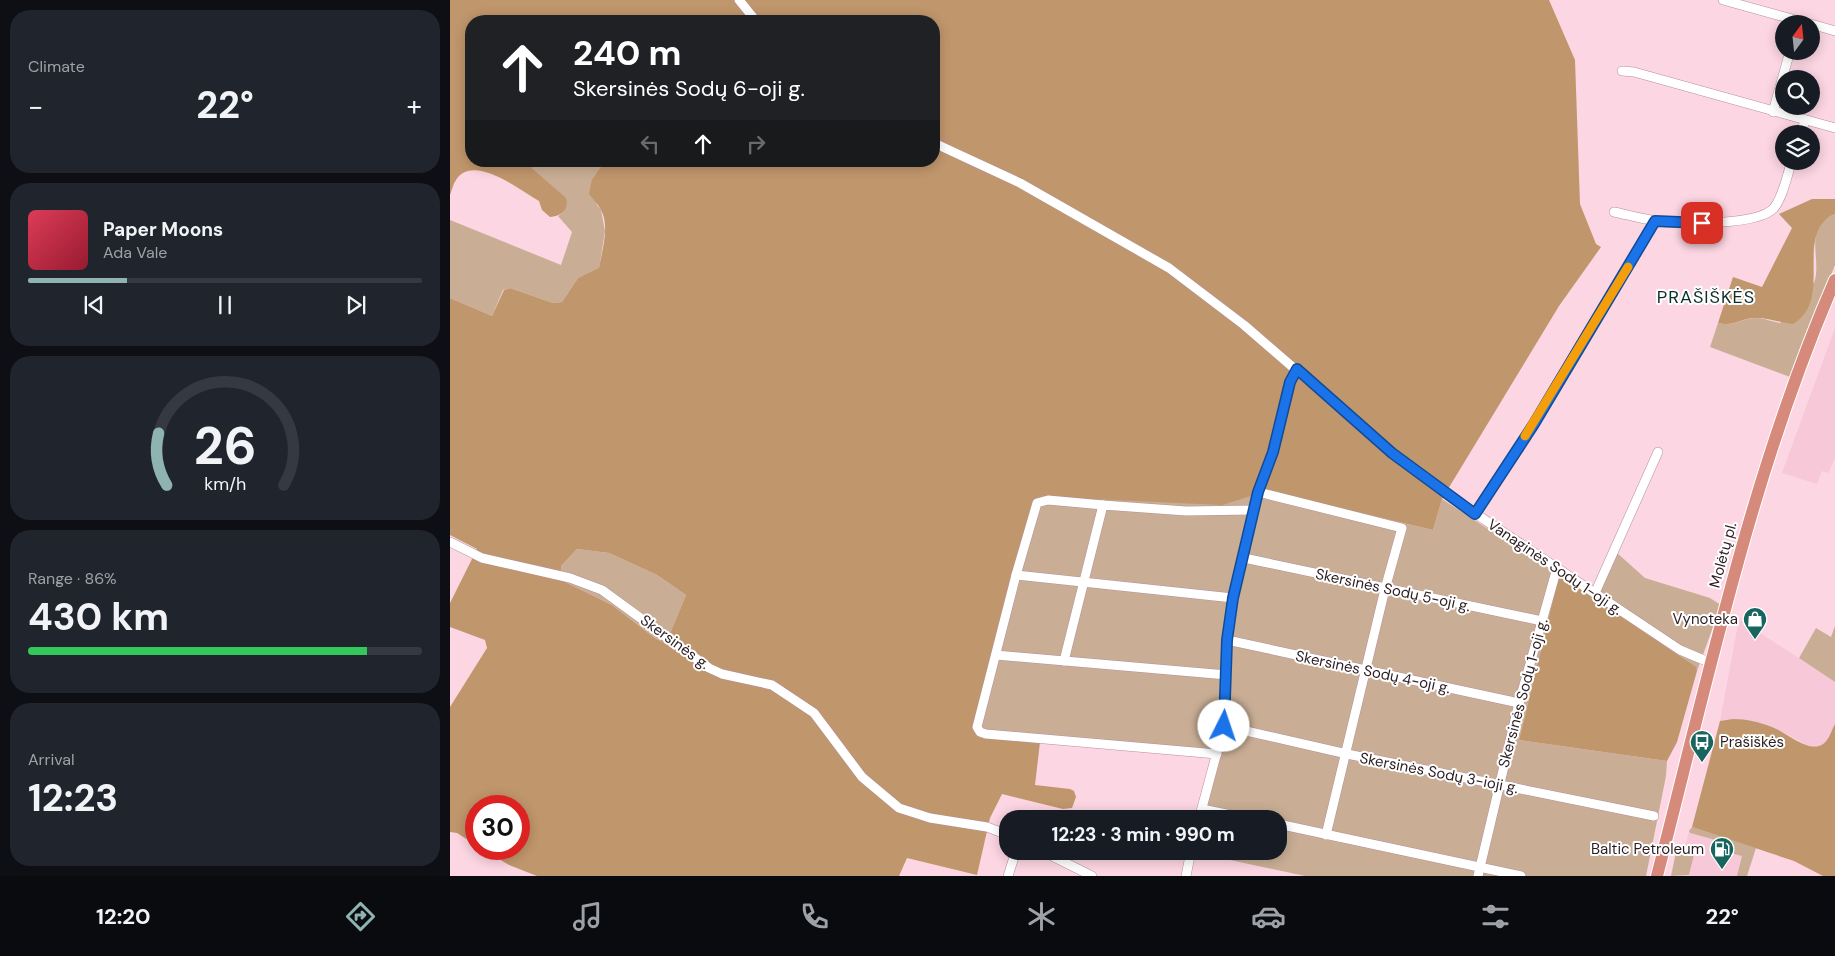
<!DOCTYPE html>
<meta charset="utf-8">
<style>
body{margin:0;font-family:"DM Sans",sans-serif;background:#20242c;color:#f1f3f6;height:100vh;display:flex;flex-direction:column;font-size:19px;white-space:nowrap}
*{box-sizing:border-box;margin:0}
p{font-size:16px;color:#9ea1a6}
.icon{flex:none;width:28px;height:28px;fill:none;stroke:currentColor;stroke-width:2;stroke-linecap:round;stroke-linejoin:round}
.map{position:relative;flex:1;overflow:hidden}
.panel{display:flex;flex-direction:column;gap:10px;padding:10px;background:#0d0f14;width:450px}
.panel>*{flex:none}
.top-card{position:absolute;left:15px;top:15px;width:475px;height:152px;border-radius:20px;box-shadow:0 2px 12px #0003;background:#202124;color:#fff;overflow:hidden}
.needle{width:32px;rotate:15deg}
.tools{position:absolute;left:1325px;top:15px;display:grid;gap:10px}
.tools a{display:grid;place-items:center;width:45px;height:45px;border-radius:50%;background:#171b24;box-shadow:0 2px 12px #0003;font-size:25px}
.speed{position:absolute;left:15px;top:795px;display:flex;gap:10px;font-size:25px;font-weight:700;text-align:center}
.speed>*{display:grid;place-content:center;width:65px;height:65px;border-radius:50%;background:#171b24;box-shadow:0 2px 12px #0003;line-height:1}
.speed .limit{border:8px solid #d22;background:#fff;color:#111}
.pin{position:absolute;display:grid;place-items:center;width:42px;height:42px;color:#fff;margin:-21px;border-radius:10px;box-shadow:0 2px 8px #0006}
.me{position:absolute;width:55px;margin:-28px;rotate:4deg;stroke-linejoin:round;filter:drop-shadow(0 0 4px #0008)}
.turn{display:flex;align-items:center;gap:18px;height:105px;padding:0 25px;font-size:22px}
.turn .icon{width:65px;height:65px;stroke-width:2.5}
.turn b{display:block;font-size:35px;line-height:42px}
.lanes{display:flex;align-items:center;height:48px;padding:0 25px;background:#0003;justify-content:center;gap:25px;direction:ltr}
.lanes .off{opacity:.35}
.big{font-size:38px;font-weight:700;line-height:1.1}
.panel .card{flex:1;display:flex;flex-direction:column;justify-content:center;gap:8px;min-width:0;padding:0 18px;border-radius:20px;background:#20242c}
.panel .dial{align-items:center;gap:0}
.dial svg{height:130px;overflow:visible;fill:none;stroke:#363941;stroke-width:7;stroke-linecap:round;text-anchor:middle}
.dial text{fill:#f1f3f6;stroke:none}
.song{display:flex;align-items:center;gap:15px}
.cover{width:60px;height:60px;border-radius:8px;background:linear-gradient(135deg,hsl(350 70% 55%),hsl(350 70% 35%))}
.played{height:5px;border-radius:2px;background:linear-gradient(90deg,#8fb3b2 25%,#363941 25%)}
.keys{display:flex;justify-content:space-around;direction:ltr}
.heat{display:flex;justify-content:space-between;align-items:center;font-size:28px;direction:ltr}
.charge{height:8px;border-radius:4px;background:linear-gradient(90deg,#34c759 86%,#363941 0)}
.trip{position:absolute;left:549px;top:810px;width:288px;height:50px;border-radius:20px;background:#171b24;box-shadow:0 2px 12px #0003;font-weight:700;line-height:50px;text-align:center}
.tab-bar{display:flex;height:80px;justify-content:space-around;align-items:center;background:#090b0e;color:#9ea1a6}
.tab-bar .icon{width:35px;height:35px}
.tab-bar .active{color:#8fb3b2}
.tab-bar b{font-size:22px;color:#f1f3f6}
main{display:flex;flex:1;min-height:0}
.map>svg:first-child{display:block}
.built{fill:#f7c8d7}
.green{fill:#c9ae95}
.forest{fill:#c0966c;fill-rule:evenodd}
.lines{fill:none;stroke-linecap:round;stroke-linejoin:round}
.minor-casing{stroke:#b4909b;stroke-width:10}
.highway-casing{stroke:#fff;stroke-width:14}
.minor{stroke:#fff;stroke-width:9}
.highway{stroke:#d68a7b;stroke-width:12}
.route-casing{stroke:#114b97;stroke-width:12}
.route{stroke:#1a73e8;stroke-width:9}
.slow{stroke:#f59e0b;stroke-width:9}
.labels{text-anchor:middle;stroke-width:4;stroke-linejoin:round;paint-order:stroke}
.street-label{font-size:15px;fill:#2b1d22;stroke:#fff}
.poi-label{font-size:15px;fill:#2b1d22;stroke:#fff;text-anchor:end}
.quarter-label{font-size:18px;letter-spacing:1px;fill:#0d2f2c;stroke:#fff}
</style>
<main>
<section class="panel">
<div class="card"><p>Climate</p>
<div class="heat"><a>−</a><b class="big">22°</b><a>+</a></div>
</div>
<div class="card">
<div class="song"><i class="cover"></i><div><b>Paper Moons</b><p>Ada Vale</p></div></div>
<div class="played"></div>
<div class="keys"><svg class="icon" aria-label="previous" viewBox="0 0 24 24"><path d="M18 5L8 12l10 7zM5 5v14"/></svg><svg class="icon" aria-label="pause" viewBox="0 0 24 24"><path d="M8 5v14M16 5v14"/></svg><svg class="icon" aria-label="next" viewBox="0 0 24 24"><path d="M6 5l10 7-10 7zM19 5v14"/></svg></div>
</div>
<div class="card dial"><svg viewBox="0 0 100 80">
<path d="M14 69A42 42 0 1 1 86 69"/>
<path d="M14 69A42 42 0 0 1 9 37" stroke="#8fb3b2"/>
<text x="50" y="56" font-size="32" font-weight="700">26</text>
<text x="50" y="72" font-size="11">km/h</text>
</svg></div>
<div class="card"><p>Range · 86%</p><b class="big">430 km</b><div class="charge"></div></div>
<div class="card"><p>Arrival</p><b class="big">12:23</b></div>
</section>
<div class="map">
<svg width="1385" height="876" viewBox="0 0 1385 876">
<rect width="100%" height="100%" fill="#fcd6e2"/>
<!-- built -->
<g class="built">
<path d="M1385,328V458L1378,473L1372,471L1367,484L1332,473Z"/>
<path d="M1289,619L1385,682V724L1375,743L1370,746H1359L1323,727L1270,721Z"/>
<path d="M1239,831L1240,833L1273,842L1292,856L1287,876H1239L1245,851L1242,846L1236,844Z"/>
</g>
<!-- green -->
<g class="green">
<path d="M81,161H155L142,179L147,205L151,210L155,231L149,269L128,278L112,302L103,303L60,288L53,290L42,316L0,298V220L111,265L122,232L108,216C115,211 119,207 115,198L82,168Z"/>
<path d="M1385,214V265L1340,377L1260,347L1268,323C1287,327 1290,318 1307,318C1314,318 1323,322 1330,323C1336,316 1363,288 1365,280C1371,255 1353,229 1385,214Z"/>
<path d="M808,489L983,530L992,499L1109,575L1069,740L1217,761L1216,776L1196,876H855L743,852L828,851V819H751L768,758L531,738L524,731L584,503L590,499Z"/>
<path d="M127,549L159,553L207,575L236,595L216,643L206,639L162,605L113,581L111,566Z"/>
<path d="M1166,552L1195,578L1260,598L1271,605L1247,671L1245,667L1144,601Z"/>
<path d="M1385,626V682L1349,658L1366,628L1381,637Z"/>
<path d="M1242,827L1306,848L1297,876H1287L1292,856L1277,852L1273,842L1240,833L1239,831Z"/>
<path d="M1236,844L1242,846L1245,851L1239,875L1221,876L1227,847Z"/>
</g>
<!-- forest -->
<g class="forest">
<path d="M0,0H1099L1125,60L1130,204L1146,244L1151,247L1109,306L992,499L983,530L809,489L804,495L772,505L597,497L584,503L524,731L531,738L590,742L585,785L620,789L624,791L626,797L622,808L613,809L552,794L540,818L527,875L457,858L449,876H87L59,865L32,849H69V806H26V845L7,833L0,832V707L37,648L35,640L0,627V603L27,549L0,535V298L42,316L54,290L60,288L103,303L112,302L128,278L149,268C152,251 160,226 151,210C148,204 143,199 139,194L142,179L155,161H484V21H21V161H81L82,168L116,198C120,210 111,216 100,217L92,210L89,201C70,190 23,153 6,180C3,184 2,190 0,195ZM127,549L159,553L207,575L236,595L216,643L206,639L162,605L113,581L111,566Z"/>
<path d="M1362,199H1385V214C1342,233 1385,299 1343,324C1331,323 1319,318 1307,318C1291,317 1287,327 1268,323L1283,277L1312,287L1342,228L1329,214Z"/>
<path d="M1109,575L1246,667L1247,671L1227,742L1217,761L1069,740Z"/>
<path d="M1283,719C1297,719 1309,722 1322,727C1336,732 1354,750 1369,746C1378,744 1381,731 1385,724V876H1373L1344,861L1242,827L1270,721Z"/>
</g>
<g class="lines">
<!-- minor casing -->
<g class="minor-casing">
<g id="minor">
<path d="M289,0L306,21"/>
<path d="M1273,0L1360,24"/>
<path d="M1361,24L1385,31"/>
<path d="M1172,71L1184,72L1385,128"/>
<path d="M1323,112L1340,51"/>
<path d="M1351,134L1355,120"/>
<path d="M484,143L570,183L719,268L794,325L942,453L996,494L1230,650L1261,663"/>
<path d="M1164,212C1178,215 1192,219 1206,221C1229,224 1308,226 1324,208C1333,197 1337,175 1342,161"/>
<path d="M808,492L952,528L935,589L876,835"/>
<path d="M653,505L598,500L587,503L566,575L527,727L530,732L536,734L767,754"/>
<path d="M1025,514L1083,424L1205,221"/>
<path d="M0,542L32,558L120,578L152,590L259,668L272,674L322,685L364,713L412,777L449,808L480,818L537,827L558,835"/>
<path d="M794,558L1092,621"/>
<path d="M566,575L783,598"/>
<path d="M1145,593L1208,452"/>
<path d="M777,640L1069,703"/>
<path d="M546,655L777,675"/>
<path d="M614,661L653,505L736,511L804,510"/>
<path d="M774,726L897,754L1204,816"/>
<path d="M752,809L800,819"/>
<path d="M749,819L774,726L777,640L783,598L808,492L823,452L840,381L847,369"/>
<path d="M828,824L1071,876"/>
<path d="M592,851L642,876"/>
<path d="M558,876L566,851"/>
<path d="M736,876L741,851"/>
<path d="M1028,876L1069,703L1107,568"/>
</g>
</g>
<!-- highway casing -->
<g class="highway-casing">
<path id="highway" d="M1207,876C1259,675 1302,471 1385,280"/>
</g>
<!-- minor -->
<use href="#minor" class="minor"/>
<!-- highway -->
<use href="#highway" class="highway"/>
</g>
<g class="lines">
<!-- route casing -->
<g class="route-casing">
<path id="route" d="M774,726L777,640L783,598L808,492L823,452L840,382L847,369L942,453L1025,514L1084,424L1205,221L1252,223"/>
</g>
<!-- route -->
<use href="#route" class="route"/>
<!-- slow -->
<path class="slow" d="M1075,436L1178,267"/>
</g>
<!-- icons -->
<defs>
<g id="shop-pin" transform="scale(1.25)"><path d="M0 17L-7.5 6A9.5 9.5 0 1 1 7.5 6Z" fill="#18645e" stroke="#fff"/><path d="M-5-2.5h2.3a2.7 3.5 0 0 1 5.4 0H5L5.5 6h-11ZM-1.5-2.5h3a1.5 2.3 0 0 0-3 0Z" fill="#fff"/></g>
<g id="bus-pin" transform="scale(1.25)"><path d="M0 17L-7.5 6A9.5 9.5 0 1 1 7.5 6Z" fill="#18645e" stroke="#fff"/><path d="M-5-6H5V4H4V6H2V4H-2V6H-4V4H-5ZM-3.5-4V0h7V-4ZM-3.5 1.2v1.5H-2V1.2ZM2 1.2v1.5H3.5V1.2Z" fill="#fff"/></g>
<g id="fuel-pin" transform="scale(1.25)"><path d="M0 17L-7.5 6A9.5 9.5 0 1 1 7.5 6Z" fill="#18645e" stroke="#fff"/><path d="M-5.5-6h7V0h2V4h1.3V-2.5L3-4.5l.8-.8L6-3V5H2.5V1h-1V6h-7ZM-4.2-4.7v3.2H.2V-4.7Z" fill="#fff"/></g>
</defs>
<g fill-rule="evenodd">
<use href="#shop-pin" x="1305" y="619"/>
<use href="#bus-pin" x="1252" y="742"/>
<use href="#fuel-pin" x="1272" y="849"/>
</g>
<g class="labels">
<!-- street labels -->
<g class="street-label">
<text transform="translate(1273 555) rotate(-75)" y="5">Molėtų pl.</text>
<text transform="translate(1105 567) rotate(34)" y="5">Vanaginės Sodų 1-oji g.</text>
<text transform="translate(943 590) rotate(12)" y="5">Skersinės Sodų 5-oji g.</text>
<text transform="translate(225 642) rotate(36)" y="5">Skersinės g.</text>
<text transform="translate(923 672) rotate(12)" y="5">Skersinės Sodų 4-oji g.</text>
<text transform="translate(1073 693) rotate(-75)" y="5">Skersinės Sodų 1-oji g.</text>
<text transform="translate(989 773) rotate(11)" y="5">Skersinės Sodų 3-ioji g.</text>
</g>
<!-- poi labels -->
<g class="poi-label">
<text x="1288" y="624">Vynoteka</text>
<text x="1270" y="747" text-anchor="start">Prašiškės</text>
<text x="1254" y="854">Baltic Petroleum</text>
</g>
<!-- quarter labels -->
<g class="quarter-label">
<text x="1256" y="303">PRAŠIŠKĖS</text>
</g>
</g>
</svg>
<div class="tools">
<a><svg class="needle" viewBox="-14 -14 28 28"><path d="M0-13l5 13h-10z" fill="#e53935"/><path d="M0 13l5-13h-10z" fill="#9ea1a6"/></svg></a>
<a><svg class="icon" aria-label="search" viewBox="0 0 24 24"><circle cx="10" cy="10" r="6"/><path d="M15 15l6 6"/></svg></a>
<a><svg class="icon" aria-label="layers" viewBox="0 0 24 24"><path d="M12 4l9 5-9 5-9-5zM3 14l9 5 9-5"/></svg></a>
</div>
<div class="speed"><div class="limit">30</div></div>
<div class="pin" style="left:1252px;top:223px;background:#d93025"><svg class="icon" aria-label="arrive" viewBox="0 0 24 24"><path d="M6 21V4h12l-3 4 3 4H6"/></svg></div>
<svg class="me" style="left:774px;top:726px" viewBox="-20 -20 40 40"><circle r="19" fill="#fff"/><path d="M0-13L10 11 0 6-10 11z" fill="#1a73e8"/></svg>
<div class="trip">12:23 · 3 min · 990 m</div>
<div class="top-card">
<div class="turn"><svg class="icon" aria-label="ahead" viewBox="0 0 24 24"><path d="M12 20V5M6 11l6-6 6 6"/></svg><div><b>240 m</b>Skersinės Sodų 6-oji g.</div></div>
<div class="lanes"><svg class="icon off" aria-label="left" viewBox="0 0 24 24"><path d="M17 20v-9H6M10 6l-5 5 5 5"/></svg><svg class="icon" aria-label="ahead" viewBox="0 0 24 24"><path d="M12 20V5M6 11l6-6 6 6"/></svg><svg class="icon off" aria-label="right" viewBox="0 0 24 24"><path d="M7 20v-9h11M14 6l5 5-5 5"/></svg></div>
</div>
</div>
</main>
<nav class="tab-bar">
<b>12:20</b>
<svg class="icon active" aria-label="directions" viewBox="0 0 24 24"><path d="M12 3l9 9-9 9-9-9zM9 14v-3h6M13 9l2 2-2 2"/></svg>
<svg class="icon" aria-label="music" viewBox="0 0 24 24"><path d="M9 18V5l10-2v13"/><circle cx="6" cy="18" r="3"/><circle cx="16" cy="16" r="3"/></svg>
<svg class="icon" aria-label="phone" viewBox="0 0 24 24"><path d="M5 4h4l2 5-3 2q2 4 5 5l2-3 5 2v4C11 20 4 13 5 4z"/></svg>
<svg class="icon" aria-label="climate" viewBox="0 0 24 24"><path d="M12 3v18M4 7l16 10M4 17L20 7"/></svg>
<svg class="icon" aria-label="car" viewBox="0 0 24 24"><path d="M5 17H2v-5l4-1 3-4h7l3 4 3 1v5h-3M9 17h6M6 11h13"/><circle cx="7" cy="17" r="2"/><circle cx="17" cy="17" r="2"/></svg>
<svg class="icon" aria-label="filters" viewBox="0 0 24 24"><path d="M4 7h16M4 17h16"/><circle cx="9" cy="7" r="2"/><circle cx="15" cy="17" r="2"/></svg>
<b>22°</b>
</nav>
